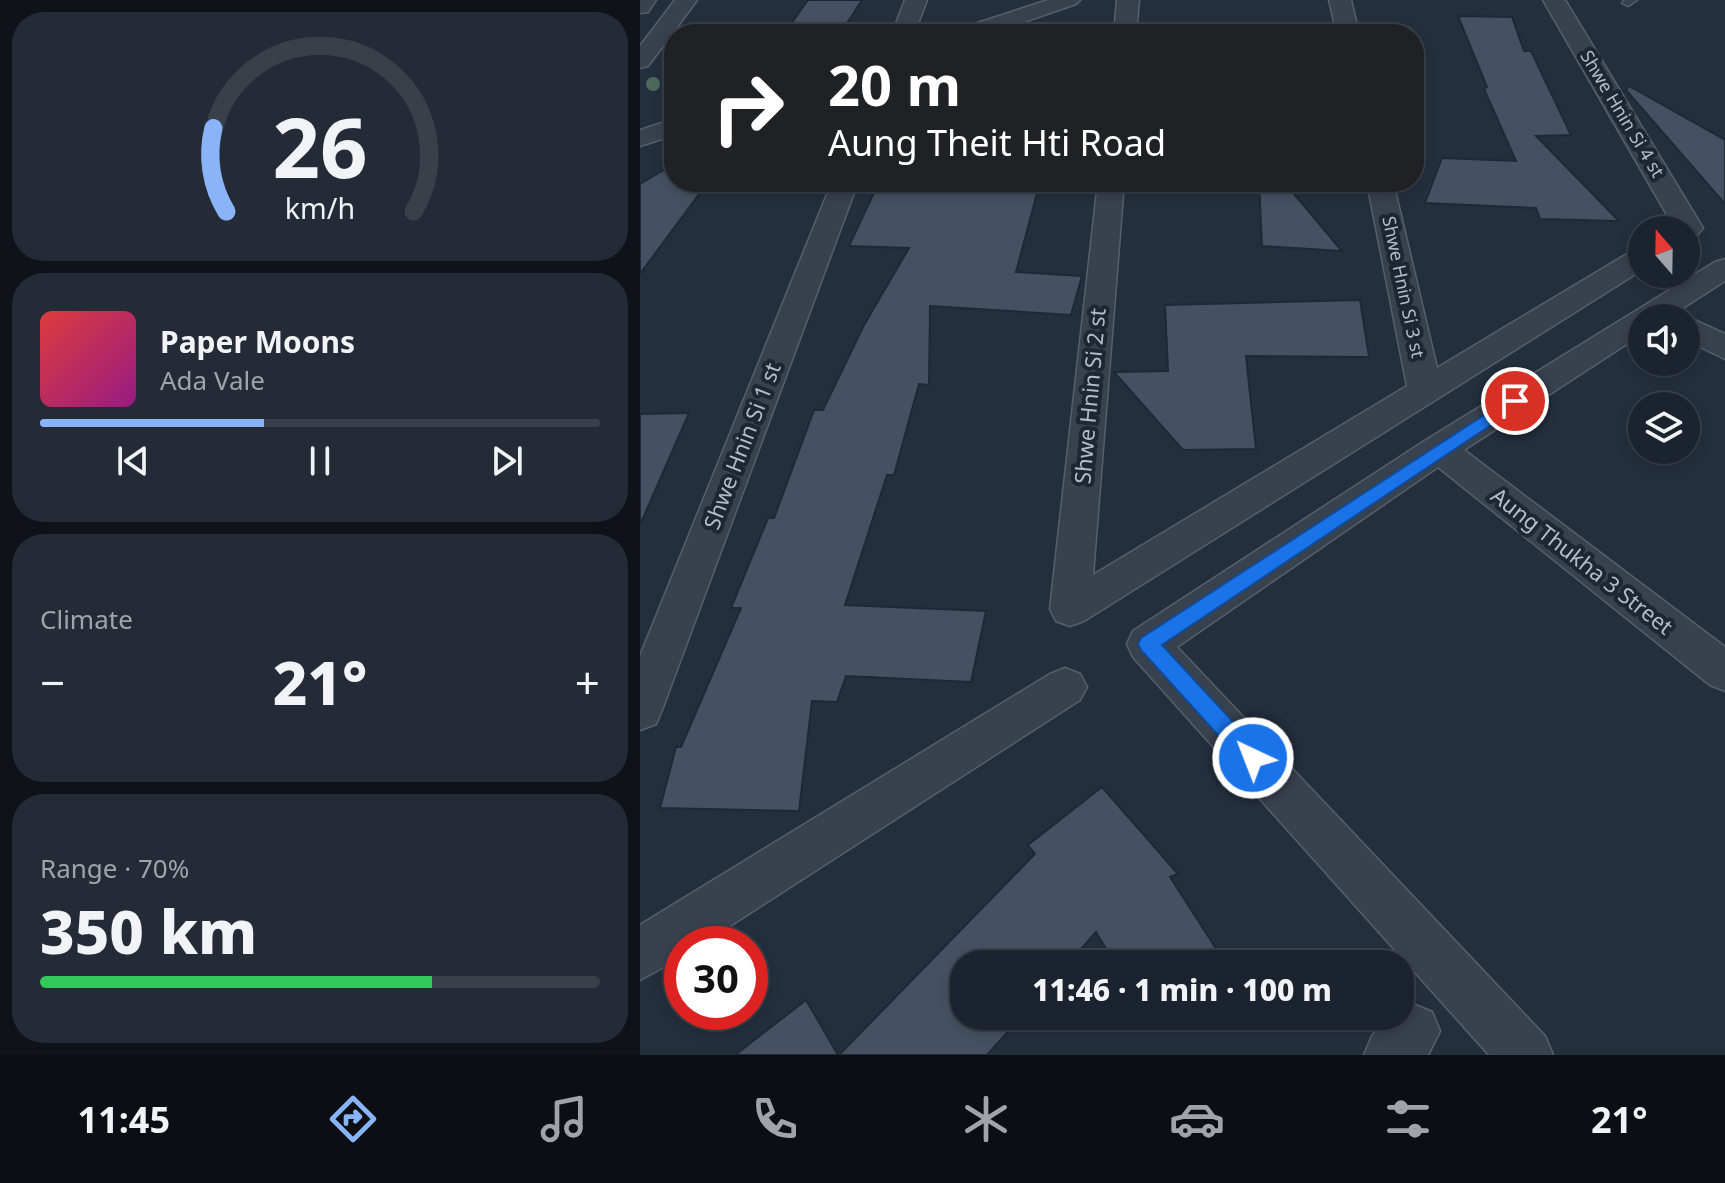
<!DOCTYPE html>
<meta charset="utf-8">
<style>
body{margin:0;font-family:"Noto Sans",sans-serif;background:#242b36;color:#f1f3f6;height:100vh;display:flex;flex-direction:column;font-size:30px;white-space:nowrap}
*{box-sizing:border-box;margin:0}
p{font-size:26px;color:#a0a4aa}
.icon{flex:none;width:44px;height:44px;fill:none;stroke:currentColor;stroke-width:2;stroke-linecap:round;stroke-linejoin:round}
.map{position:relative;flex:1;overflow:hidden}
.panel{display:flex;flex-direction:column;gap:12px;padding:12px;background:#0f1319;width:640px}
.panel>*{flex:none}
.guide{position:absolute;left:24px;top:24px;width:760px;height:168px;border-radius:32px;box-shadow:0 4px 12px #0003,0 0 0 2px #39404a;background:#202124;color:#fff;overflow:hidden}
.needle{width:52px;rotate:340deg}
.tools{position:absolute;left:988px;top:216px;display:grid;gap:16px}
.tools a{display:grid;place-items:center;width:72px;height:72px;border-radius:50%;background:#1b232e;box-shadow:0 4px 12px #0003,0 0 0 2px #39404a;font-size:40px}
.speed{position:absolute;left:24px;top:926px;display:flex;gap:16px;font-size:40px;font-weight:700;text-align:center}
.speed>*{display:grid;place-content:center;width:104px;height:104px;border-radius:50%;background:#1b232e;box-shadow:0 4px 12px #0003,0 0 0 2px #39404a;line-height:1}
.speed .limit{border:12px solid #d22;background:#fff;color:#111}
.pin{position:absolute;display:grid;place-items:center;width:68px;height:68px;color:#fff;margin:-34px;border:4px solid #fff;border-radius:50%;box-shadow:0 2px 8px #0007}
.me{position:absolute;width:88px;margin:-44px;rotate:317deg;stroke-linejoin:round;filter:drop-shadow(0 0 6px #0008)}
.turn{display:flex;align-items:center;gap:28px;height:168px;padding:0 32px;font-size:36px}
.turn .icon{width:104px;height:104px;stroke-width:2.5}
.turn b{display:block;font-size:56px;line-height:68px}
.big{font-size:60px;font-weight:800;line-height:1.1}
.panel .card{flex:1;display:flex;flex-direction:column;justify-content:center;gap:12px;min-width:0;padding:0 28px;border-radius:32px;background:#242b36}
.panel .dial{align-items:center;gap:0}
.dial svg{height:208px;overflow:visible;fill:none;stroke:#39404a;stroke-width:7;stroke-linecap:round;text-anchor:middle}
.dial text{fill:#f1f3f6;stroke:none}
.song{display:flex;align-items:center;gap:24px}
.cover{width:96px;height:96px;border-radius:12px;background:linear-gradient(135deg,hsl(0 70% 55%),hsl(310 70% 35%))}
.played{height:8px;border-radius:4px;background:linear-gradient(90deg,#8ab4f8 40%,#39404a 40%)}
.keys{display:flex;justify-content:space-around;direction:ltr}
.heat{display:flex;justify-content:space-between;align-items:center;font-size:44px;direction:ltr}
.charge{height:12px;border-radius:6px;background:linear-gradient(90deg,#34c759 70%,#39404a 0)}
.trip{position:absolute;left:310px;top:950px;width:464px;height:80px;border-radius:32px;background:#1b232e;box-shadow:0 4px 12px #0003,0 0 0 2px #39404a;font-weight:800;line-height:80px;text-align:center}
.tabs{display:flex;height:128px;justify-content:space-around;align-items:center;background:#0b0e12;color:#a0a4aa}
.tabs .icon{width:56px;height:56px}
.tabs .current{color:#8ab4f8}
.tabs b{font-size:36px;color:#f1f3f6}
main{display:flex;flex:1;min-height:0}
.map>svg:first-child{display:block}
.building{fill:#455162;stroke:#1f2835;stroke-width:2}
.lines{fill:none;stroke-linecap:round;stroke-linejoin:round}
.lane-casing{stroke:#565f6c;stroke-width:3}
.street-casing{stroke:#565f6c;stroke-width:3}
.lane{fill:#38414e;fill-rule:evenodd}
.street{fill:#38414e;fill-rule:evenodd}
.tree{fill:#4b6a5d}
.route{fill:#1a73e8;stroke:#114b97;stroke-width:2}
.labels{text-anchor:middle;stroke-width:8;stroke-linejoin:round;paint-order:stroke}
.far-street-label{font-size:18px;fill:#b4bcc9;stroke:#1d2633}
.street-label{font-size:22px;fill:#b4bcc9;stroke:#1d2633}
</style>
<main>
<section class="panel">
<div class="card dial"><svg viewBox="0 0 100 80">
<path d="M14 69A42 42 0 1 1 86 69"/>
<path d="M14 69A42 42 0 0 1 9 37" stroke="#8ab4f8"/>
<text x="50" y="56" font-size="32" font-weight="700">26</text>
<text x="50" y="72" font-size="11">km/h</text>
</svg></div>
<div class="card">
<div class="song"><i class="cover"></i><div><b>Paper Moons</b><p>Ada Vale</p></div></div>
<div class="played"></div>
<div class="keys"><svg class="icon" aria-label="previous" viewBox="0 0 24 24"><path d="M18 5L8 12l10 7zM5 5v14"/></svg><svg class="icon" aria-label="pause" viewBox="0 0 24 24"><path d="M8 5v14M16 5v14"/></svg><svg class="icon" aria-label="next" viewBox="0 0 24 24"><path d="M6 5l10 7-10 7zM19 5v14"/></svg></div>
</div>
<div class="card"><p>Climate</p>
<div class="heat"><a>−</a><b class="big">21°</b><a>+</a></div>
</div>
<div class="card"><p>Range · 70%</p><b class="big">350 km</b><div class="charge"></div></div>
</section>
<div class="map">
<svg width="1085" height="1055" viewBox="0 0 1085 1055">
<rect width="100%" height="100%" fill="#242f3e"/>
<!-- building -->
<g class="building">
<path d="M168,0H222L200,34H144Z"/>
<path d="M818,16L872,17L884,51H891L931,135L896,136L979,221L900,219L896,208L785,203L802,158L876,161L844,89L847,87Z"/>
<path d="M989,86L1085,140V204L986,90Z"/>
<path d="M34,164V182H68L0,274V184Z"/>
<path d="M239,182H400L376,272L442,276L431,315L290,306L289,385L279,384L254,475H247L205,605L346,611L331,682L206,676L197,702L172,701L159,811L20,808L36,747H41L101,608H91L128,518H134L174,410H183L224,325L269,248L209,246Z"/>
<path d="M619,182H644L702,251L622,246Z"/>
<path d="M720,300L729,357L606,356L616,449L543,450L474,372L528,371L525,305Z"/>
<path d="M49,413L0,525V414Z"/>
<path d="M462,787L538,874L530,877L586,964H475L456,932L428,964H324V1016H382L347,1055H199L395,854L388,845Z"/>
<path d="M166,1000L198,1055H95Z"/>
</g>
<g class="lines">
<!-- lane casing -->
<g class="lane-casing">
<path id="lane" d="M997,0L988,6L982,3L985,0Z"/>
</g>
<!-- street casing -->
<g class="street-casing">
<g id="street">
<path d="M0,0H16L8,12L0,13Z"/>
<path d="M35,0H57L8,66L0,68V46Z"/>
<path d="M265,0H287L274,34H252Z"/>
<path d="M408,0H440L436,4L349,34H316L319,29Z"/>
<path d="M477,0H499L496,34H474Z"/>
<path d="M689,0H711L719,34H697Z"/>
<path d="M903,0H925L1063,228L1056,236L1046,239V230H1032L1034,227Z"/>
<path d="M34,119V135L0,146V130Z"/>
<path d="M192,182H218L22,710L16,724L0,730V656Z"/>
<path d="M458,182H484L453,575L767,386L727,182H753L797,368L992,251L1002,248V270L444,621L430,626L416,621L410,609Z"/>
<path d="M1085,259V281L1027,318H1002V334L824,450L1085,647V691L1070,685L798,467L537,647L905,1036L913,1055H849L493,657L487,644L493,631L786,440L1075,262Z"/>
<path d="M1046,316L1085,334V359L1046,340V318H1038Z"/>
<path d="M425,668L440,674L447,687L440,700L62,944H42V957L0,980V925L410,674Z"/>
<path d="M773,1004L792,1012L800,1031L788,1055H724L732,1036L750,1016H760V1009Z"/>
</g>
</g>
<!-- lane -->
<use href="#lane" class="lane"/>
<!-- street -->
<use href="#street" class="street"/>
</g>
<!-- trees -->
<circle class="tree" cx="13" cy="84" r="7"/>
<!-- route -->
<path class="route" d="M875,395L883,401L881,405L522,645L620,751L624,758L620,765L613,768L605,765L501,650L498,644L501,638Z"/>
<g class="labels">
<!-- far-street labels -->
<g class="far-street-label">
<text transform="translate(982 114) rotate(59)" y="6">Shwe Hnin Si 4 st</text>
<text transform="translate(763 287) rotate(78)" y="6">Shwe Hnin Si 3 st</text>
</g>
<!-- street labels -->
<g class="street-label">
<text transform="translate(450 396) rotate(-85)" y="8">Shwe Hnin Si 2 st</text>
<text transform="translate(102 446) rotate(-69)" y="8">Shwe Hnin Si 1 st</text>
<text transform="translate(942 561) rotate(38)" y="8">Aung Thukha 3 Street</text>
</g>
</g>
</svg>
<div class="tools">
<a><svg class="needle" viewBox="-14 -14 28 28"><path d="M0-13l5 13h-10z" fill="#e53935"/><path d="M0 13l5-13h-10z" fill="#a0a4aa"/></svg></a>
<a><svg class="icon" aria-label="sound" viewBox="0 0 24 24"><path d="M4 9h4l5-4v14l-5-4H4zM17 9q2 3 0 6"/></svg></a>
<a><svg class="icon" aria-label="layers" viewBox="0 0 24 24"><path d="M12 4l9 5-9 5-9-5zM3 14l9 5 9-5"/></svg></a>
</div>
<div class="speed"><div class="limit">30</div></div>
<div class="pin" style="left:875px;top:401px;background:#d93025"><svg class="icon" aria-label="arrive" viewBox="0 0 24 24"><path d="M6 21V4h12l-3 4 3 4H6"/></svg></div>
<svg class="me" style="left:613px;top:758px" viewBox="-20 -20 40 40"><circle r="17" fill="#1a73e8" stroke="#fff" stroke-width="3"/><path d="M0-11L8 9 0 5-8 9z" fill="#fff"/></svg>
<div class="trip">11:46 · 1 min · 100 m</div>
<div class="guide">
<div class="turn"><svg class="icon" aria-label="right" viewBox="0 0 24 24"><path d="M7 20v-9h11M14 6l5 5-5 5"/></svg><div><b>20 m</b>Aung Theit Hti Road</div></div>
</div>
</div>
</main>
<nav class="tabs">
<b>11:45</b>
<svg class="icon current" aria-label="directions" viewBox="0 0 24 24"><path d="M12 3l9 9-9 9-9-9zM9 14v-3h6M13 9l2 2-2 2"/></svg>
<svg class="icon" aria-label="music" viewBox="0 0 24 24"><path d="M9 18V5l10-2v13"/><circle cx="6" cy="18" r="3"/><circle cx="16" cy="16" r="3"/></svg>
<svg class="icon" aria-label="phone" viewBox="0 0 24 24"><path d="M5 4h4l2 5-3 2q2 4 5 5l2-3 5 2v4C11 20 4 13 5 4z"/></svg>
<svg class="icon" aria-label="climate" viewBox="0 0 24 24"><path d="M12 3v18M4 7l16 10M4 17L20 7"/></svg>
<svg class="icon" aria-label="car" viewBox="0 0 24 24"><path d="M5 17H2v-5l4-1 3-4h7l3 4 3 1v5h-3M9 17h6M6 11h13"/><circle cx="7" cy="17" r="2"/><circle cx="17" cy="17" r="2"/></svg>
<svg class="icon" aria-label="filters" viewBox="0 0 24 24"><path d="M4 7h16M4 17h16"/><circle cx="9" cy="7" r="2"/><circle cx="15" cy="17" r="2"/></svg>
<b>21°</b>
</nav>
